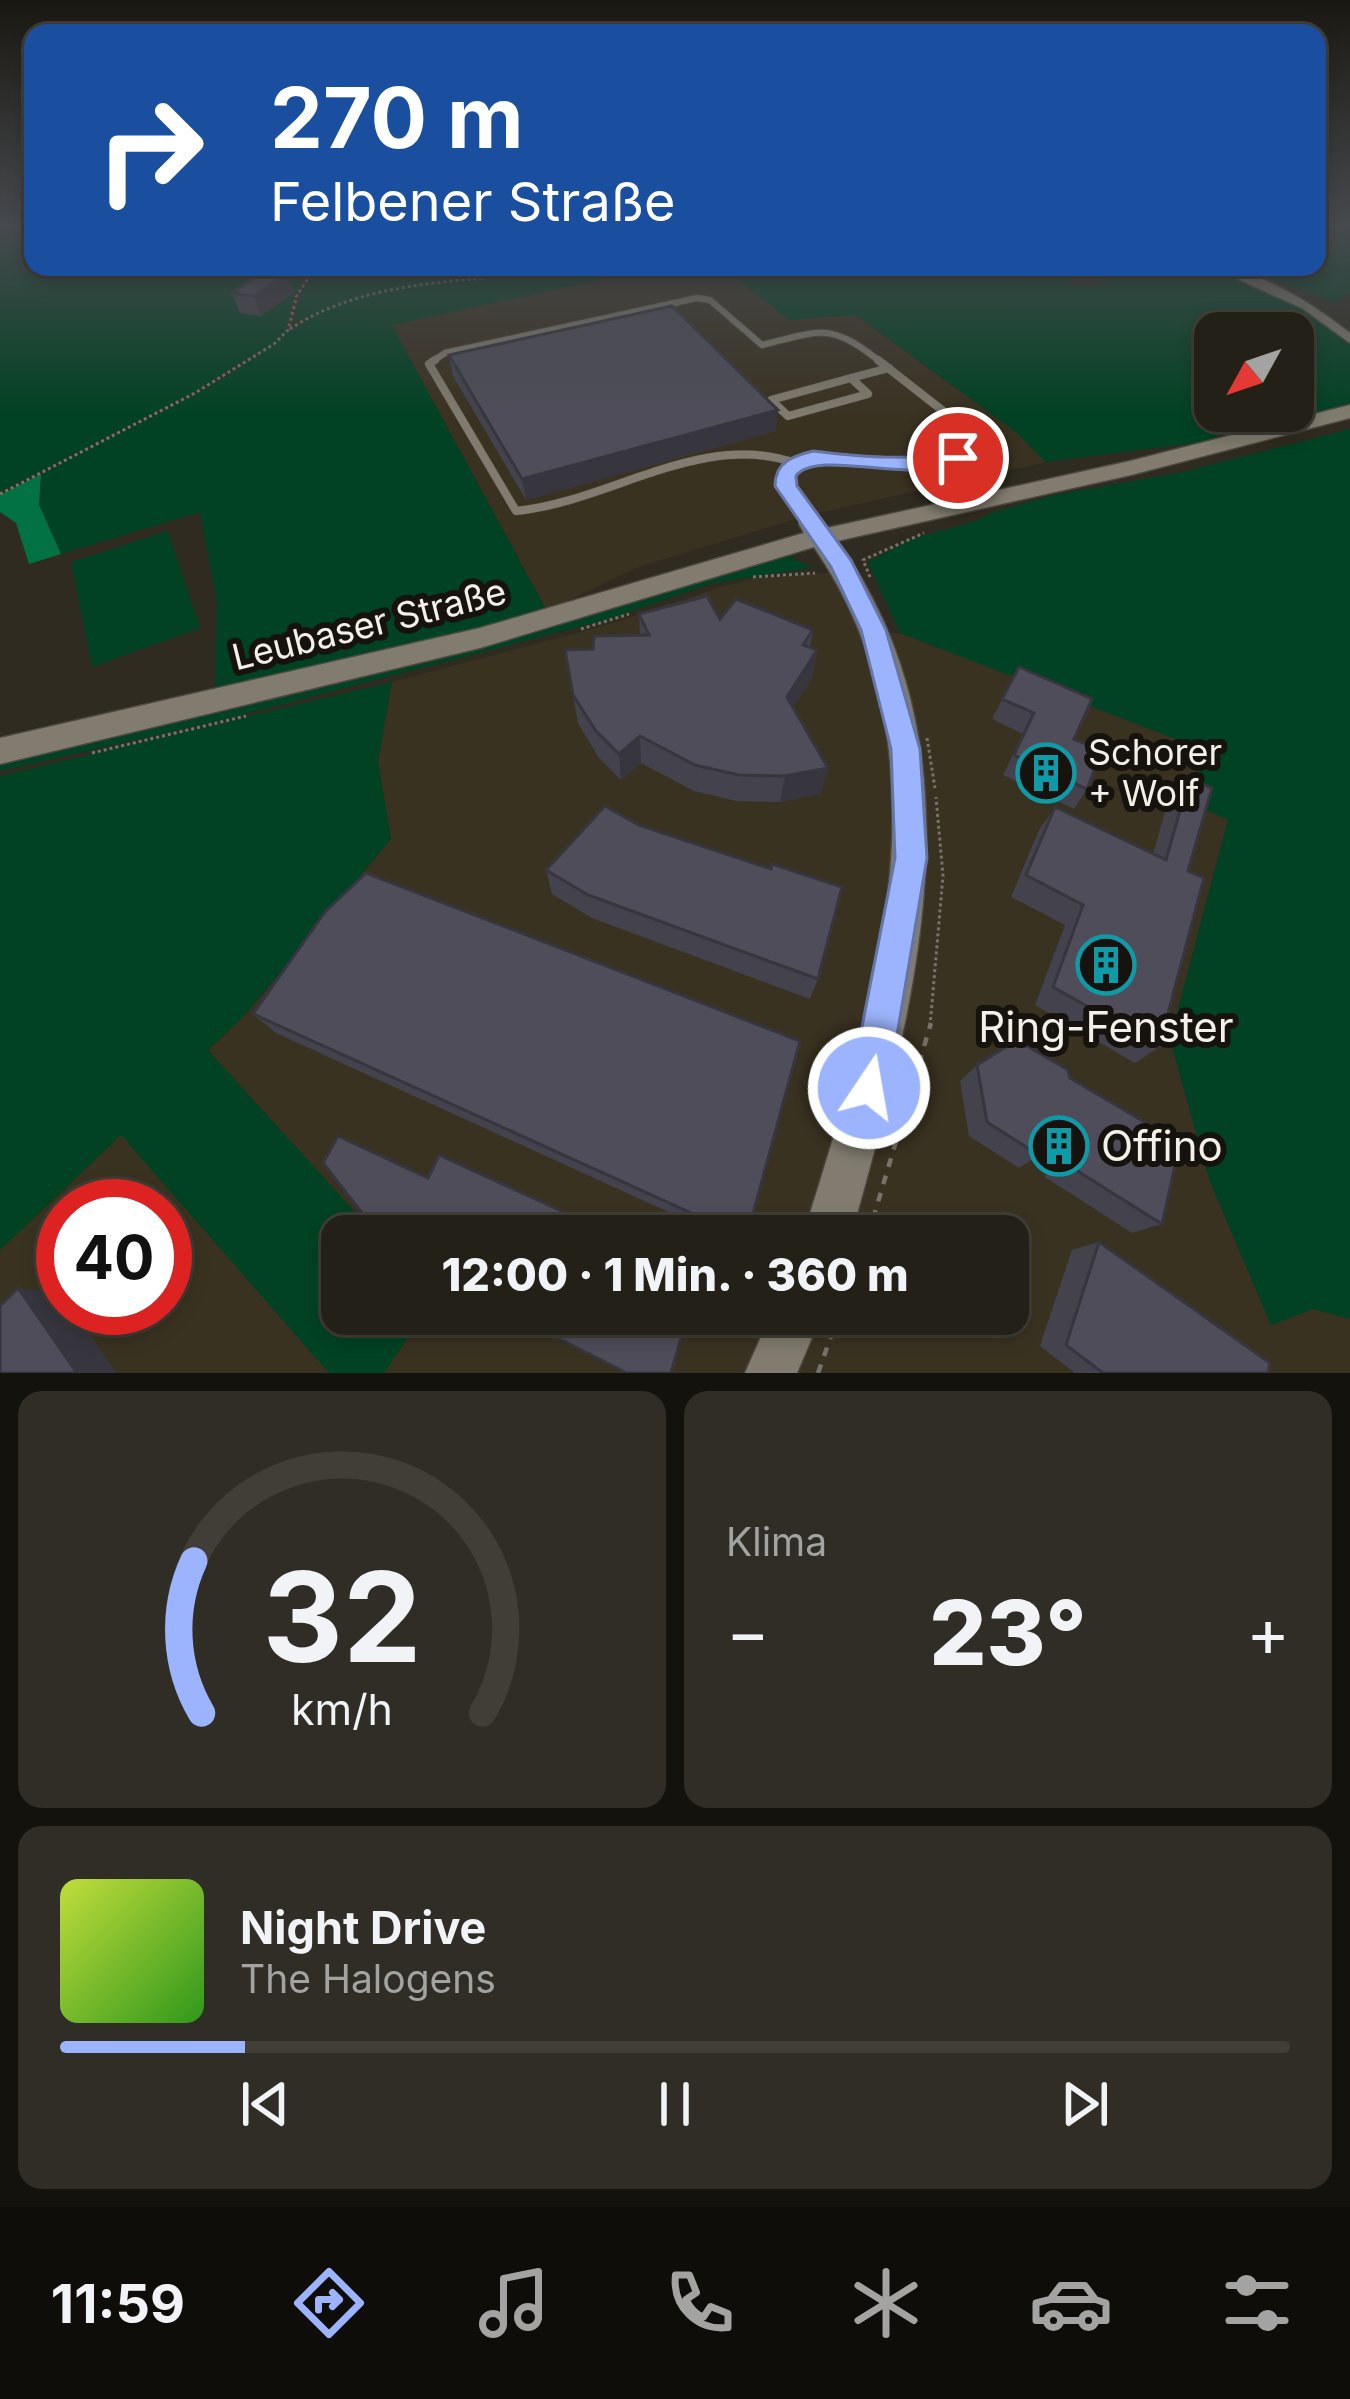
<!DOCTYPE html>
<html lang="de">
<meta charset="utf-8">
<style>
body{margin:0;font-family:Inter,sans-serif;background:#2f2d25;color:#f1f3f6;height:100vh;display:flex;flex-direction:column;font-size:45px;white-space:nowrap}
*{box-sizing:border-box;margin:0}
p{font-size:39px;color:#a3a3a2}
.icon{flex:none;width:66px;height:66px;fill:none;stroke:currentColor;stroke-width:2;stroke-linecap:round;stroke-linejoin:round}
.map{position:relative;height:1373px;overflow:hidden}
.details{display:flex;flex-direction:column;gap:18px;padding:18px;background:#13120d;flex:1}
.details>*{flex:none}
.guide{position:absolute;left:24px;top:24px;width:1302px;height:252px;border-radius:24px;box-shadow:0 6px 18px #0003,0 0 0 3px #403e37;background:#1a4fa0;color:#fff;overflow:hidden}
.needle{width:78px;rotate:230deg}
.tools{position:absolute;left:1194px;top:312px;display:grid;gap:24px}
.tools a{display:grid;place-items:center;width:120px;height:120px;border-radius:24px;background:#232018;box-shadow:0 6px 18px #0003,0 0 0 3px #403e37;font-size:60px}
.speed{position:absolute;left:36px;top:1179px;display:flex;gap:24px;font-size:60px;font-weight:700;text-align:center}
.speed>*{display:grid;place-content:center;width:156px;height:156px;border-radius:50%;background:#232018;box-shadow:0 6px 18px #0003,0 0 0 3px #403e37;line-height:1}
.speed .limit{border:18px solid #d22;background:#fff;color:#111}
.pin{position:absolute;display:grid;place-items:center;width:102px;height:102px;color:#fff;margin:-51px;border:6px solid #fff;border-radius:50%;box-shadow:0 3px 12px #0007}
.me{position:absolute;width:132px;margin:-66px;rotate:12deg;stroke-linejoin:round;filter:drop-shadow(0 0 9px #0008)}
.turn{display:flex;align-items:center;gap:42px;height:252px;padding:0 48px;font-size:54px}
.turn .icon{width:156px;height:156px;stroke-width:2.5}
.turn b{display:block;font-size:84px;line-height:102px}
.big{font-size:90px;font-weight:800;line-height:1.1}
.details .tile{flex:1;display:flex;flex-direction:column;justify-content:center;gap:18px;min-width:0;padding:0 42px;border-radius:24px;background:#2f2d25}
.details .dial{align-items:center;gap:0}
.dial svg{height:312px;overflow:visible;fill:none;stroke:#403e37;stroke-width:7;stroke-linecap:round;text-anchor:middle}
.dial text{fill:#f1f3f6;stroke:none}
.song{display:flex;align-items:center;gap:36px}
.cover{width:144px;height:144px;border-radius:18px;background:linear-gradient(135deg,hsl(70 70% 55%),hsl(110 70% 35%))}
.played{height:12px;border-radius:6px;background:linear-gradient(90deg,#9cb4fd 15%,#403e37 15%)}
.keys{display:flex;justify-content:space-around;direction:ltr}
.heat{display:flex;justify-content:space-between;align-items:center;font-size:66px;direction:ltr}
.details .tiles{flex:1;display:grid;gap:18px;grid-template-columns:1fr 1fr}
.tile:last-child{grid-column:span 2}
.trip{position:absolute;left:321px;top:1215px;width:708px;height:120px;border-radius:24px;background:#232018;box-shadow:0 6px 18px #0003,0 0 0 3px #403e37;font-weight:800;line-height:120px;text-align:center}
.tab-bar{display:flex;height:192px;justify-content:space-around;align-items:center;background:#0e0d0a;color:#a3a3a2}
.tab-bar .icon{width:84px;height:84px}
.tab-bar .active{color:#9cb4fd}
.tab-bar b{font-size:54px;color:#f1f3f6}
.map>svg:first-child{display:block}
.built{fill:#3a3221;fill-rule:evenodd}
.green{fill:#004223;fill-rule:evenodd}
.forest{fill:#037242}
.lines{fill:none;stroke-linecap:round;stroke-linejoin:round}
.lane-far1-casing{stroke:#4c483f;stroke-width:8}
.lane-casing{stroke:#4c483f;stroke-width:9}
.street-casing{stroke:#4c483f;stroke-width:3}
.secondary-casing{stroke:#4c483f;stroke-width:3}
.path-far1{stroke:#77736a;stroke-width:3;stroke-dasharray:3 3;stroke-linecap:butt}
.path{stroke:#77736a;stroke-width:4.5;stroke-dasharray:9 9;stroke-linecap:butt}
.lane-far1{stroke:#817c6f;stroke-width:6}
.lane{stroke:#817c6f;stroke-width:8}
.street{fill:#817c6f;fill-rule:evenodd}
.secondary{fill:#817c6f;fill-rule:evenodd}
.wall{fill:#43424d}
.shaded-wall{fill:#37363e}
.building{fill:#4e4d59;stroke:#37363e;stroke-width:3}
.route{fill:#9cb4fd;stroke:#6575a4;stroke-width:3}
.labels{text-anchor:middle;stroke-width:12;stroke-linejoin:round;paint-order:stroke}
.street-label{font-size:36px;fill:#f3f0e9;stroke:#16130f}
.poi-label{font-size:36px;fill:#f3f0e9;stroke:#16130f;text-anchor:start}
.near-poi-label{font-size:42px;fill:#f3f0e9;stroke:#16130f}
</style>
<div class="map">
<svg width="1350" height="1373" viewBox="0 0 1350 1373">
<rect width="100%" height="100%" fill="#2f2b20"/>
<!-- built -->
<g class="built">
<path d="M659,267H722L789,320L855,315L1016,432L1046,462L809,515L638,567L547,611L391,324Z"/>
<path d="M837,572L862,632L900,633L1174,738L1200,768L1228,820L1170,1040L1209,1179L1271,1325L1313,1309L1350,1319V1373H0V1250L244,1016L391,839L378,761L392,682L607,625L718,588L758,578ZM63,1206H165V1308H63ZM342,1236H1008V1314H342Z"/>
</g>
<!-- green -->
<g class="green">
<path d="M0,227H33V267H313L294,296L286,331L272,344L194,392L0,492Z"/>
<path d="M1317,227H1350V293L1333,302L1240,267H1317Z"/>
<path d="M319,267H659L392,325L547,611L215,695L217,602L200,512L61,554L39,505L41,474C104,440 169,410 230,374C266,352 297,317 339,305L294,322L300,295Z"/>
<path d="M722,267H1091L1066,284L1099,286L1125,267H1202L1315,312L1350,341V404L1195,443L1046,462L1016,432L856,315L789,320ZM1215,333H1293V411H1215Z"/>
<path d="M1350,429V1319L1313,1309L1271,1325L1209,1179L1170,1039L1228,820L1198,806L1200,767L1173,738L900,633L868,562L914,538L976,521L996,511L1054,495L1182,472Z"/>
<path d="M168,531L200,628L92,667L71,562Z"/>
<path d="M785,553L811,568L713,583L605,620L215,722L0,771V759Z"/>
<path d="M392,682L378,761L391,839L244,1016L208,1050L377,1236H342V1314H424L384,1373H329L121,1135L0,1250V776Z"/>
</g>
<!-- forest -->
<path class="forest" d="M41,474L39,505L61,554L29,564L16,523L0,512V495Z"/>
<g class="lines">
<!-- lane-far1 casing -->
<g class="lane-far1-casing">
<path id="lane-far1" d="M430,363L445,353L697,298L710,300L762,345C823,330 830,322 882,363"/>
</g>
<!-- lane casing -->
<g class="lane-casing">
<g id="lane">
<path d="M435,360L429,364L516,511C609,502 702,430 795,463"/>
<path d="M851,378L868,394L788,416L771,400Z"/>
<path d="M851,378L889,368"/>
<path d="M807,520L788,477L792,466L803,461L915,465L972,452L974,441L961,425L878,360"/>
</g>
</g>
<!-- street casing -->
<g class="street-casing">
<path id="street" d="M1211,267C1257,267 1315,306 1350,333V343L1302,308Z"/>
</g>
<!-- secondary casing -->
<g class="secondary-casing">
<g id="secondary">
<path d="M1350,405V418L1131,475L837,541C989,752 914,1008 851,1236H803C872,1014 959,758 814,547L480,648L0,764V738L480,628L804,533L799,524L802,518H820L827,528L1130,461Z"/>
<path d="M771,1314H822L797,1373H745Z"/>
</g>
</g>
<!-- path-far1 -->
<g class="path-far1">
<path d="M290,329C375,273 485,284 582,267"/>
<path d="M0,494L195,393L274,344L288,330L297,295L316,267"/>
<path d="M753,577L815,573"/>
<path d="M870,577L863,560L924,533"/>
<path d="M581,629L629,614"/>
<path d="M927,738L935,788"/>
<path d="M92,753L246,716"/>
<path d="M930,1026L943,876L936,797"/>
</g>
<!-- path -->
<g class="path">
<path d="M868,1236L931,1023"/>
<path d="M818,1373L839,1314"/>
</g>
<!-- lane-far1 -->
<use href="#lane-far1" class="lane-far1"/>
<!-- lane -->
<use href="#lane" class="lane"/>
<!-- street -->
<use href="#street" class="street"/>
<!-- secondary -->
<use href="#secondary" class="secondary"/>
</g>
<!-- wall -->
<g class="wall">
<path d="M287,273L294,292L261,316L240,313L232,293Z"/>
<path d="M449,355L776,431L526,500L453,376Z"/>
<path d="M639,614L720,619L813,630L810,647L817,650L812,678L793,707L821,794L780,802L736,801L694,791L641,763L621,780L599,758L578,723L565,650L593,649L640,635Z"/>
<path d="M1019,667L1074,739L1087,789L1074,809L1003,775L1023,734L992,719Z"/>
<path d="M1189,779L1188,871L1159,1047L1135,1063L1035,1005L1065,925L1011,897L1039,830L1055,807L1153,854L1168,802Z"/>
<path d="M546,870L818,979L810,999L592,918L552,894Z"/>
<path d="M253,1014L747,1236H721L276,1033Z"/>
<path d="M977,1065L1070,1078L1162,1224L1132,1233L1045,1177L1055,1145L1019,1168L969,1136L960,1081Z"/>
<path d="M1099,1242L1268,1373H1075L1040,1346L1072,1250Z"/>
</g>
<!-- shaded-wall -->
<g class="shaded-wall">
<path d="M287,273L294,292L261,316L254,296Z"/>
<path d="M778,410L776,431L526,500L522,479Z"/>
<path d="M817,650L812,678L782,724L787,697Z"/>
<path d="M640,736L641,763L621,780L619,754Z"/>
<path d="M828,768L821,794L780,802L785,776Z"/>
<path d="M18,1288L61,1293L63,1297V1308H71L117,1373H77Z"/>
</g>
<!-- building -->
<g class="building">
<path d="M267,269L287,273L254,296L232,293Z"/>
<path d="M672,306L778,410L522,479L449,355Z"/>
<path d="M707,596L720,619L736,599L813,630L803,645L817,650L787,697L828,768L785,776L739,775L695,765L640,736L619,754L596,731L573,695L565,650L593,649L594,636L649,635L639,614Z"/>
<path d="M1019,667L1092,699L1074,739L1102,751L1087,789L1014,755L1034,713L1002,699Z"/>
<path d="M1189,779L1212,788L1188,871L1204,878L1159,1047L1053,987L1083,905L1026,875L1055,807L1166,860Z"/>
<path d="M605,806L639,825L771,869L772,864L842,887L818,979L588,895L546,870Z"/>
<path d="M366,873L800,1041L747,1236H742L253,1014L325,912Z"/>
<path d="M1017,1040L1068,1070L1070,1078L1180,1143L1162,1224L1068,1165L1080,1129L1040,1156L987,1122L977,1065Z"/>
<path d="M338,1136L428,1178L439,1155L616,1236H380L323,1163Z"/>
<path d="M1099,1242L1270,1363L1268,1373H1103L1066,1345Z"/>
<path d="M18,1288L77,1373H0V1306Z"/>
<path d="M510,1314H688L671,1373H627Z"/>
</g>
<!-- sky -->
<linearGradient id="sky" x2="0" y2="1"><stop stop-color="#1a1812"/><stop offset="0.54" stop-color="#474a4e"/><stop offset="1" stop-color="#474a4e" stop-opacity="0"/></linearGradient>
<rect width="1350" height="419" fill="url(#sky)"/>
<!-- route -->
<path class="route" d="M813,451C863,457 909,461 958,452L969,458C928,490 818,446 796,476L797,486L851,560L886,630L920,749L927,858L888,1088L883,1101L869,1107L855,1101L850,1088L895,858L891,749L861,630L831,567L775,486C775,462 793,456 813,451Z"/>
<!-- icons -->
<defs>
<g id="building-ring" transform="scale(3)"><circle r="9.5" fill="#16130f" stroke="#0f9aa8" stroke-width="1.5"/><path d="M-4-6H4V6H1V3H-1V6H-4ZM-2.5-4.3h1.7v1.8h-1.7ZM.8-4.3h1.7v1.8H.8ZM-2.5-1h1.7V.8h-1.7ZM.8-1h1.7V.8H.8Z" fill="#0f9aa8"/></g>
</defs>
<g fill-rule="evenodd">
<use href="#building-ring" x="1046" y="773"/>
<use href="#building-ring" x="1106" y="965"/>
<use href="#building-ring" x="1059" y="1146"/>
</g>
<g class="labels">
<!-- street labels -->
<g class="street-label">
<text transform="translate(369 624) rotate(-14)" y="13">Leubaser Straße</text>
</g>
<!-- poi labels -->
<g class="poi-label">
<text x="1088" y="765">Schorer<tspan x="1088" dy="41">+ Wolf</tspan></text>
</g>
<!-- near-poi labels -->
<g class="near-poi-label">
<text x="1106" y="1042">Ring-Fenster</text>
<text x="1101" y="1161" text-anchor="start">Offino</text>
</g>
</g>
</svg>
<div class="tools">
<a><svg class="needle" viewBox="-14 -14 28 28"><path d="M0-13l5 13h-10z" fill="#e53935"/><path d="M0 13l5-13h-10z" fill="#a3a3a2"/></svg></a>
</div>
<div class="speed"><div class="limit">40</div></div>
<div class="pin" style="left:958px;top:458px;background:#d93025"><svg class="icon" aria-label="arrive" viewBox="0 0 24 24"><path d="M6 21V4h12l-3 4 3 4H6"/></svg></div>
<svg class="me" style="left:869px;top:1088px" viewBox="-20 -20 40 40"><circle r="17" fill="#9cb4fd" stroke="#fff" stroke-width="3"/><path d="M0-11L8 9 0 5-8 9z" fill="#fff"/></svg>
<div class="trip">12:00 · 1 Min. · 360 m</div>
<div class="guide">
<div class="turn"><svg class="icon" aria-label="right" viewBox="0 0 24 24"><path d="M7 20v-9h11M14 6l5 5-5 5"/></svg><div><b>270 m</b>Felbener Straße</div></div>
</div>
</div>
<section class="details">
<div class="tiles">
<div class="tile dial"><svg viewBox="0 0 100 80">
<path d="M14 69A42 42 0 1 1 86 69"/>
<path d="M14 69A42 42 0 0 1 12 30" stroke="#9cb4fd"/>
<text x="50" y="56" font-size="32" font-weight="700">32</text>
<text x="50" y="72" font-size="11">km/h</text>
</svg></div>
<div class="tile"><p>Klima</p>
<div class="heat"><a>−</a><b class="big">23°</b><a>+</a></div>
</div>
<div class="tile">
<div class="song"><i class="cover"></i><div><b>Night Drive</b><p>The Halogens</p></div></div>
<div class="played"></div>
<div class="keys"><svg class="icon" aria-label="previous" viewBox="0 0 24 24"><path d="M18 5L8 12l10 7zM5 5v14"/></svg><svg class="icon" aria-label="pause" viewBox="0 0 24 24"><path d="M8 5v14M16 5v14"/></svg><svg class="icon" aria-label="next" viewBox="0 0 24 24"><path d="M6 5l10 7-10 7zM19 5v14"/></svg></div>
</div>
</div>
</section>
<nav class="tab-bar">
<b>11:59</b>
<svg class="icon active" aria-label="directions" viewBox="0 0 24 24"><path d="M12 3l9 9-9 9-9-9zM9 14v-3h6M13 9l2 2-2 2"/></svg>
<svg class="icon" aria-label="music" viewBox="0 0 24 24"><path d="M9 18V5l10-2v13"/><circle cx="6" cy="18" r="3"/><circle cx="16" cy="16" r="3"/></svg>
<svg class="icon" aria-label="phone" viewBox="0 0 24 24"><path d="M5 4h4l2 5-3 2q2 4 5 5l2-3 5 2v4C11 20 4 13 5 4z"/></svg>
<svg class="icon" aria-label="climate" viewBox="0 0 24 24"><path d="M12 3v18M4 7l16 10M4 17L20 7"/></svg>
<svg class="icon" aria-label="car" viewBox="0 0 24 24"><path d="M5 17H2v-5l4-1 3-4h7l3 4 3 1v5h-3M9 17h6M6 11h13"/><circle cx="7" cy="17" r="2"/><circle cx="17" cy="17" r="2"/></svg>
<svg class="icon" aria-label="filters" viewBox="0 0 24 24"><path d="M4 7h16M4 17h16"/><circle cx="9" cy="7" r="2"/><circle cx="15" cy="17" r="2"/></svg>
</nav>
